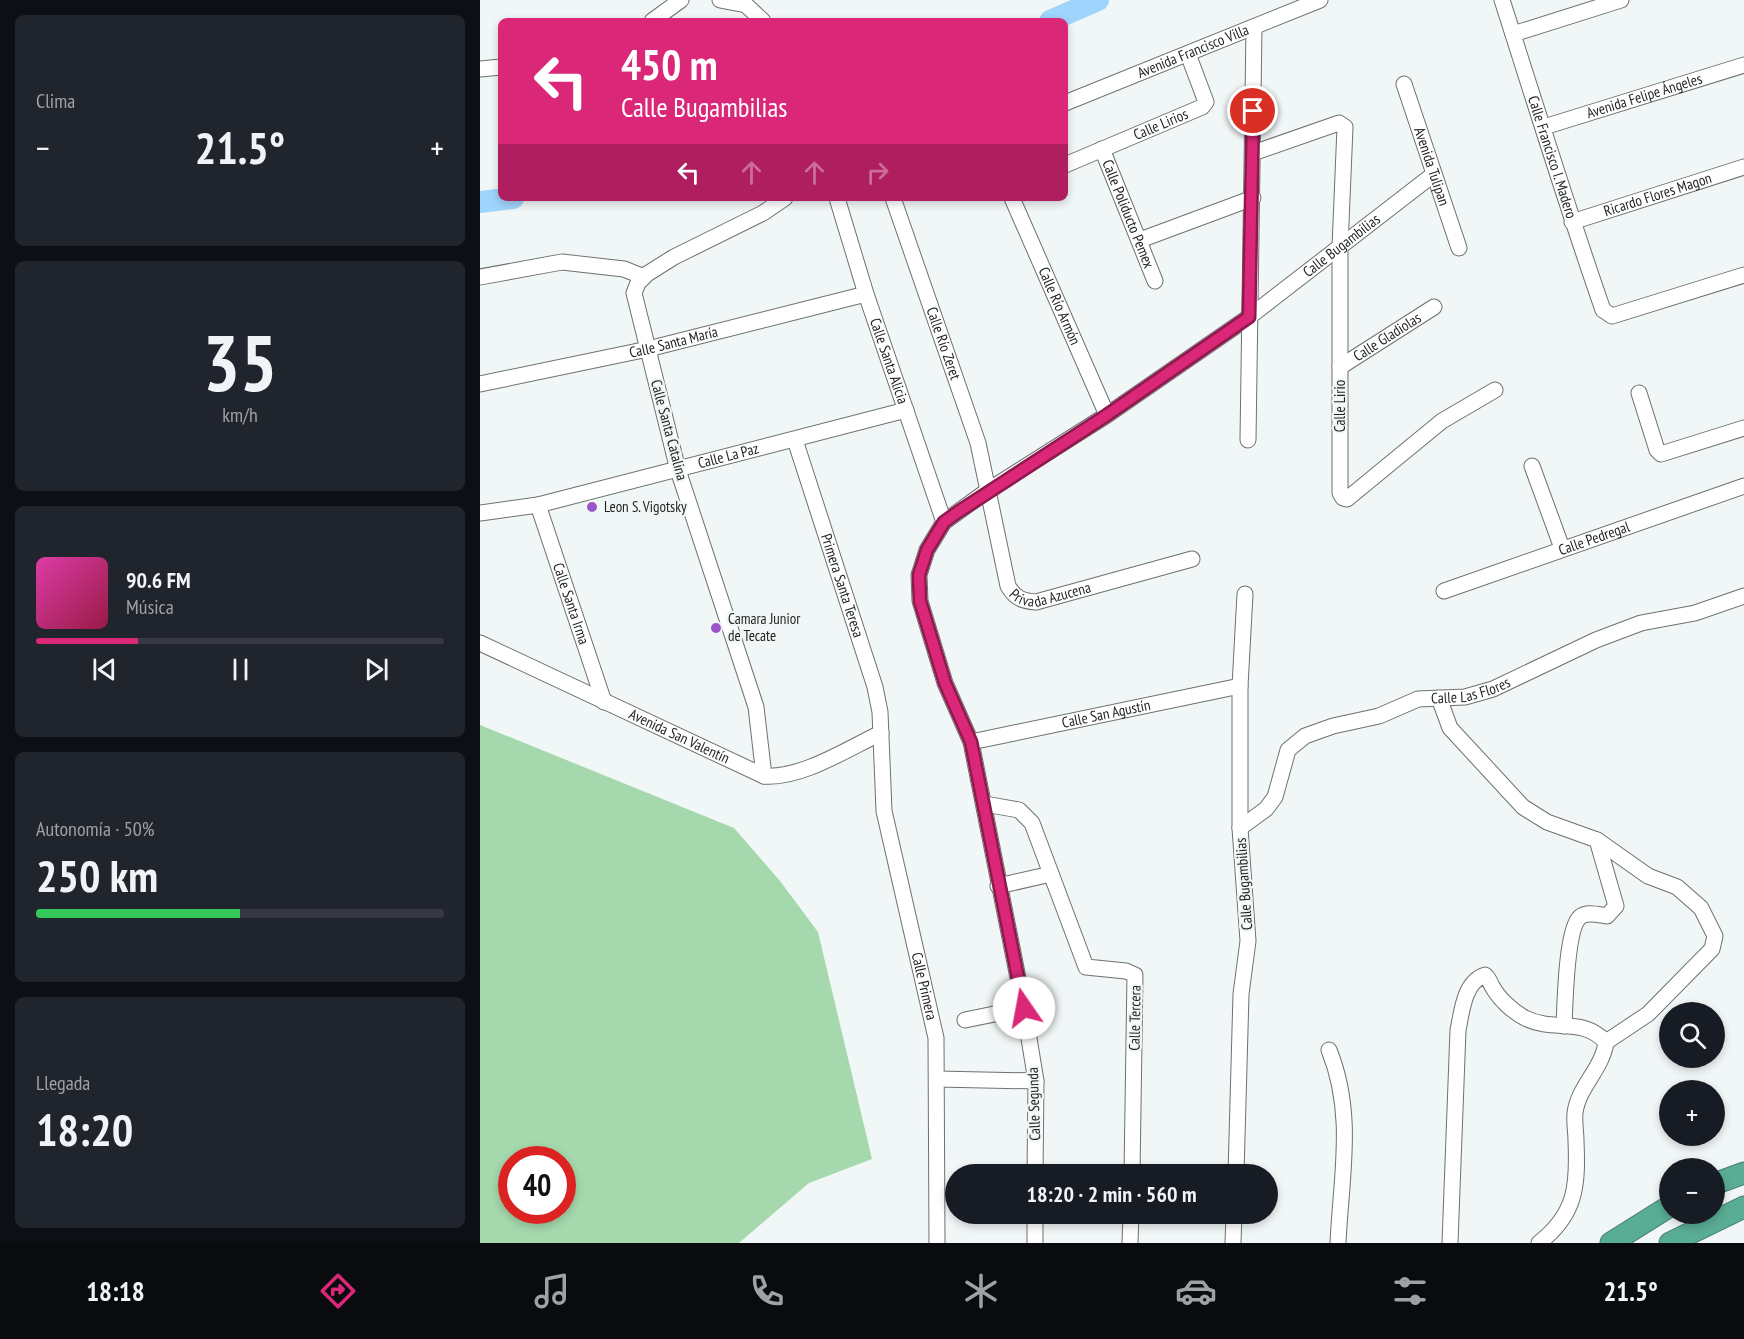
<!DOCTYPE html>
<html lang="es">
<meta charset="utf-8">
<style>
body{margin:0;font-family:"PT Sans Narrow",sans-serif;background:#20242c;color:#f1f3f6;height:100vh;display:flex;flex-direction:column;font-size:22px;white-space:nowrap}
*{box-sizing:border-box;margin:0}
p{font-size:20px;color:#9ea1a6}
.icon{flex:none;width:33px;height:33px;fill:none;stroke:currentColor;stroke-width:2;stroke-linecap:round;stroke-linejoin:round}
.map{position:relative;flex:1;overflow:hidden}
.side{display:flex;flex-direction:column;gap:15px;padding:15px;background:#0d0f14;width:480px}
.side>*{flex:none}
.hud{position:absolute;left:18px;top:18px;width:570px;height:183px;border-radius:9px;box-shadow:0 3px 9px #0003;background:#db2777;color:#fff;overflow:hidden}
.buttons{position:absolute;left:1179px;top:1002px;display:grid;gap:12px}
.buttons a{display:grid;place-items:center;width:66px;height:66px;border-radius:50%;background:#171b24;box-shadow:0 3px 9px #0003;font-size:30px}
.speed{position:absolute;left:18px;top:1146px;display:flex;gap:12px;font-size:30px;font-weight:700;text-align:center}
.speed>*{display:grid;place-content:center;width:78px;height:78px;border-radius:50%;background:#171b24;box-shadow:0 3px 9px #0003;line-height:1}
.speed .limit{border:9px solid #d22;background:#fff;color:#111}
.pin{position:absolute;display:grid;place-items:center;width:51px;height:51px;color:#fff;margin:-26px;border:3px solid #fff;border-radius:50%;box-shadow:0 2px 6px #0007}
.me{position:absolute;width:66px;margin:-33px;rotate:348deg;stroke-linejoin:round;filter:drop-shadow(0 0 4px #0008)}
.turn{display:flex;align-items:center;gap:21px;height:126px;padding:0 24px;font-size:27px}
.turn .icon{width:78px;height:78px;stroke-width:2.5}
.turn b{display:block;font-size:42px;line-height:51px}
.lanes{display:flex;align-items:center;height:57px;padding:0 24px;background:#0003;justify-content:center;gap:30px;direction:ltr}
.lanes .off{opacity:.35}
.big{font-size:45px;font-weight:800;line-height:1.1}
.side .card{flex:1;display:flex;flex-direction:column;justify-content:center;gap:9px;min-width:0;padding:0 21px;border-radius:9px;background:#20242c}
.side .dial{align-items:center;gap:0}
.dial b{font-size:78px;line-height:1}
.song{display:flex;align-items:center;gap:18px}
.cover{width:72px;height:72px;border-radius:9px;background:linear-gradient(135deg,hsl(320 70% 55%),hsl(340 70% 35%))}
.played{height:6px;border-radius:3px;background:linear-gradient(90deg,#db2777 25%,#363941 25%)}
.keys{display:flex;justify-content:space-around;direction:ltr}
.heat{display:flex;justify-content:space-between;align-items:center;font-size:33px;direction:ltr}
.charge{height:9px;border-radius:4px;background:linear-gradient(90deg,#34c759 50%,#363941 0)}
.trip{position:absolute;left:465px;top:1164px;width:333px;height:60px;border-radius:30px;background:#171b24;box-shadow:0 3px 9px #0003;font-weight:800;line-height:60px;text-align:center}
.tabs{display:flex;height:96px;justify-content:space-around;align-items:center;background:#090b0e;color:#9ea1a6}
.tabs .icon{width:42px;height:42px}
.tabs .on{color:#db2777}
.tabs b{font-size:27px;color:#f1f3f6}
main{display:flex;flex:1;min-height:0}
.map>svg:first-child{display:block}
.green{fill:#a5d8ac;fill-rule:evenodd}
.lines{fill:none;stroke-linecap:round;stroke-linejoin:round}
.river{stroke:#9fd4fc;stroke-width:22}
.minor-casing{stroke:#6d7171;stroke-width:17}
.highway-casing{stroke:#457c6b;stroke-width:23}
.minor{stroke:#fff;stroke-width:15}
.highway{stroke:#59ad94;stroke-width:21}
.route-casing{stroke:#8e194d;stroke-width:15}
.route{stroke:#db2777;stroke-width:10}
.poi-dot{fill:#9d54c7;stroke:#f1f6f6;stroke-width:2}
.labels{text-anchor:middle;stroke-width:4.5;stroke-linejoin:round;paint-order:stroke}
.street-label{font-size:15px;fill:#1f2020;stroke:#f1f6f6}
.poi-label{font-size:15px;fill:#1f2020;stroke:#f1f6f6;text-anchor:start}
</style>
<main>
<section class="side">
<div class="card"><p>Clima</p>
<div class="heat"><a>−</a><b class="big">21.5°</b><a>+</a></div>
</div>
<div class="card dial"><b>35</b><p>km/h</p></div>
<div class="card">
<div class="song"><i class="cover"></i><div><b>90.6 FM</b><p>Música</p></div></div>
<div class="played"></div>
<div class="keys"><svg class="icon" aria-label="previous" viewBox="0 0 24 24"><path d="M18 5L8 12l10 7zM5 5v14"/></svg><svg class="icon" aria-label="pause" viewBox="0 0 24 24"><path d="M8 5v14M16 5v14"/></svg><svg class="icon" aria-label="next" viewBox="0 0 24 24"><path d="M6 5l10 7-10 7zM19 5v14"/></svg></div>
</div>
<div class="card"><p>Autonomía · 50%</p><b class="big">250 km</b><div class="charge"></div></div>
<div class="card"><p>Llegada</p><b class="big">18:20</b></div>
</section>
<div class="map">
<svg width="1264" height="1243" viewBox="0 0 1264 1243">
<rect width="100%" height="100%" fill="#f1f6f6"/>
<!-- green -->
<path class="green" d="M0,725L254,828L300,881L338,932L392,1159L329,1183L259,1243H0ZM32,1160H82V1210H32Z"/>
<g class="lines">
<!-- river -->
<g class="river">
<path d="M570,21L618,0"/>
<path d="M0,202L33,198"/>
</g>
<!-- minor casing -->
<g class="minor-casing">
<g id="minor">
<path d="M240,0L266,5L283,21"/>
<path id="s1" d="M1022,0C1055,103 1087,207 1123,310L1132,316L1264,275"/>
<path d="M172,21L201,0"/>
<path d="M1033,34L1141,0"/>
<path d="M0,69L21,67"/>
<path id="s2" d="M924,84L979,248"/>
<path id="s3" d="M585,103L840,0"/>
<path id="s4" d="M1064,127L1264,65"/>
<path id="s5" d="M622,149L675,281"/>
<path d="M773,153L859,123L865,127L860,247V493L863,498L867,499L962,421L1015,390"/>
<path id="s6" d="M585,165L722,107L726,102L708,54"/>
<path id="s7" d="M357,198L386,294L464,522"/>
<path id="s8" d="M413,198L498,443L528,586C535,598 542,601 556,602L712,559"/>
<path id="s9" d="M532,198L627,415"/>
<path id="s10" d="M1092,222L1264,167"/>
<path d="M660,240L773,198"/>
<path d="M0,277L82,262L144,269L164,277"/>
<path id="s11" d="M860,367L954,307"/>
<path id="s12" d="M0,384L168,349L386,294"/>
<path d="M1159,393L1177,450L1181,454L1264,428"/>
<path id="s13" d="M315,440L395,687L400,712L404,811L456,1038L457,1243"/>
<path d="M768,440L774,28"/>
<path d="M1052,466L1082,548"/>
<path id="s14" d="M58,505L124,702"/>
<path id="s15" d="M0,513L58,505L426,410"/>
<path id="s16" d="M964,591L1264,486"/>
<path id="s17" d="M0,643L284,776C321,779 367,749 401,733"/>
<path d="M959,698L970,728L1043,807L1067,822L1117,840L1136,906L1127,916C1119,915 1107,911 1100,917C1086,929 1085,1006 1084,1026"/>
<path id="s18" d="M491,742L760,686"/>
<path d="M284,776L276,707L198,470L154,293L158,283L167,274L194,257L283,213L305,198"/>
<path d="M505,804L539,810L552,823L606,967L646,971L655,975L652,1174"/>
<path id="s19" d="M760,828L786,809L795,797L808,750L825,736L853,726L899,716L938,699L985,697L1013,689L1116,640L1161,623L1215,613L1264,596"/>
<path d="M1117,840L1168,876L1197,887L1221,908L1235,936L1232,949L1168,1014L1126,1042"/>
<path d="M518,886L571,874"/>
<path d="M485,1020L544,1008"/>
<path d="M849,1050C875,1114 861,1176 858,1243"/>
<path d="M457,1079L556,1081"/>
<path id="s20" d="M555,1174L556,1081L544,1008L491,742L465,683L440,601L439,575L447,550L464,522L507,491L627,415L769,317L954,174"/>
<path d="M756,1174L761,994L768,941L760,828V686L765,594"/>
<path d="M555,1243V1214"/>
<path d="M650,1243L651,1214"/>
<path d="M753,1243L754,1214"/>
<path d="M970,1243L978,1030C982,1011 984,982 1005,975C1009,978 1009,981 1012,986C1019,999 1032,1011 1045,1018C1075,1033 1101,1016 1126,1042C1123,1068 1098,1087 1095,1113C1094,1122 1096,1132 1096,1141C1098,1186 1096,1214 1059,1243"/>
</g>
</g>
<!-- highway casing -->
<g class="highway-casing">
<g id="highway">
<path d="M1234,1184L1264,1173"/>
<path d="M1131,1243L1190,1206"/>
<path d="M1190,1243L1264,1207"/>
</g>
</g>
<!-- minor -->
<use href="#minor" class="minor"/>
<!-- highway -->
<use href="#highway" class="highway"/>
</g>
<g class="lines">
<!-- route casing -->
<g class="route-casing">
<path id="route" d="M544,1008L491,742L465,683L440,601L439,575L447,550L464,522L478,512L627,415L769,317L773,111"/>
</g>
<!-- route -->
<use href="#route" class="route"/>
</g>
<!-- markers -->
<g class="poi-dot">
<circle cx="112" cy="507" r="6"/>
<circle cx="236" cy="628" r="6"/>
</g>
<g class="labels">
<!-- street labels -->
<g class="street-label">
<text dy="5" stroke="none"><textPath href="#s3" startOffset="138">Avenida Francisco Villa</textPath></text>
<text dy="5" stroke="none"><textPath href="#s4" startOffset="105">Avenida Felipe Ángeles</textPath></text>
<text dy="5" stroke="none"><textPath href="#s6" startOffset="104">Calle Lirios</textPath></text>
<text dy="5" stroke="none"><textPath href="#s1" startOffset="165">Calle Francisco I. Madero</textPath></text>
<text dy="5" stroke="none"><textPath href="#s2" startOffset="87">Avenida Tulipan</textPath></text>
<text dy="5" stroke="none"><textPath href="#s10" startOffset="90">Ricardo Flores Magon</textPath></text>
<text dy="5" stroke="none"><textPath href="#s5" startOffset="70">Calle Poliducto Pemex</textPath></text>
<text dy="5" stroke="none"><textPath href="#s20" startOffset="1158">Calle Bugambilias</textPath></text>
<text dy="5" stroke="none"><textPath href="#s9" startOffset="118">Calle Río Armón</textPath></text>
<text dy="5" stroke="none"><textPath href="#s11" startOffset="56">Calle Gladiolas</textPath></text>
<text dy="5" stroke="none"><textPath href="#s12" startOffset="198">Calle Santa María</textPath></text>
<text dy="5" stroke="none"><textPath href="#s8" startOffset="154">Calle Río Zeret</textPath></text>
<text dy="5" stroke="none"><textPath href="#s7" startOffset="171">Calle Santa Alicia</textPath></text>
<text transform="translate(860 406) rotate(-90)" y="5">Calle Lirio</text>
<text transform="translate(189 430) rotate(75)" y="5">Calle Santa Catalina</text>
<text dy="5" stroke="none"><textPath href="#s15" startOffset="255">Calle La Paz</textPath></text>
<text dy="5" stroke="none"><textPath href="#s16" startOffset="159">Calle Pedregal</textPath></text>
<text dy="5" stroke="none"><textPath href="#s13" startOffset="153">Primera Santa Teresa</textPath></text>
<text dy="5" stroke="none"><textPath href="#s8" startOffset="454">Privada Azucena</textPath></text>
<text dy="5" stroke="none"><textPath href="#s14" startOffset="104">Calle Santa Irma</textPath></text>
<text dy="5" stroke="none"><textPath href="#s19" startOffset="291">Calle Las Flores</textPath></text>
<text dy="5" stroke="none"><textPath href="#s18" startOffset="138">Calle San Agustín</textPath></text>
<text dy="5" stroke="none"><textPath href="#s17" startOffset="220">Avenida San Valentín</textPath></text>
<text transform="translate(764 884) rotate(-94)" y="5">Calle Bugambilias</text>
<text dy="5" stroke="none"><textPath href="#s13" startOffset="564">Calle Primera</textPath></text>
<text transform="translate(655 1018) rotate(-89)" y="5">Calle Tercera</text>
<text transform="translate(554 1104) rotate(-92)" y="5">Calle Segunda</text>
</g>
<!-- poi labels -->
<g class="poi-label">
<text x="124" y="512">Leon S. Vigotsky</text>
<text x="248" y="624">Camara Junior<tspan x="248" dy="17">de Tecate</tspan></text>
</g>
</g>
</svg>
<div class="buttons">
<a><svg class="icon" aria-label="search" viewBox="0 0 24 24"><circle cx="10" cy="10" r="6"/><path d="M15 15l6 6"/></svg></a>
<a>+</a>
<a>−</a>
</div>
<div class="speed"><div class="limit">40</div></div>
<div class="pin" style="left:773px;top:111px;background:#d93025"><svg class="icon" aria-label="arrive" viewBox="0 0 24 24"><path d="M6 21V4h12l-3 4 3 4H6"/></svg></div>
<svg class="me" style="left:544px;top:1008px" viewBox="-20 -20 40 40"><circle r="19" fill="#fff"/><path d="M0-13L10 11 0 6-10 11z" fill="#db2777"/></svg>
<div class="trip">18:20 · 2 min · 560 m</div>
<div class="hud">
<div class="turn"><svg class="icon" aria-label="left" viewBox="0 0 24 24"><path d="M17 20v-9H6M10 6l-5 5 5 5"/></svg><div><b>450 m</b>Calle Bugambilias</div></div>
<div class="lanes"><svg class="icon" aria-label="left" viewBox="0 0 24 24"><path d="M17 20v-9H6M10 6l-5 5 5 5"/></svg><svg class="icon off" aria-label="ahead" viewBox="0 0 24 24"><path d="M12 20V5M6 11l6-6 6 6"/></svg><svg class="icon off" aria-label="ahead" viewBox="0 0 24 24"><path d="M12 20V5M6 11l6-6 6 6"/></svg><svg class="icon off" aria-label="right" viewBox="0 0 24 24"><path d="M7 20v-9h11M14 6l5 5-5 5"/></svg></div>
</div>
</div>
</main>
<nav class="tabs">
<b>18:18</b>
<svg class="icon on" aria-label="directions" viewBox="0 0 24 24"><path d="M12 3l9 9-9 9-9-9zM9 14v-3h6M13 9l2 2-2 2"/></svg>
<svg class="icon" aria-label="music" viewBox="0 0 24 24"><path d="M9 18V5l10-2v13"/><circle cx="6" cy="18" r="3"/><circle cx="16" cy="16" r="3"/></svg>
<svg class="icon" aria-label="phone" viewBox="0 0 24 24"><path d="M5 4h4l2 5-3 2q2 4 5 5l2-3 5 2v4C11 20 4 13 5 4z"/></svg>
<svg class="icon" aria-label="climate" viewBox="0 0 24 24"><path d="M12 3v18M4 7l16 10M4 17L20 7"/></svg>
<svg class="icon" aria-label="car" viewBox="0 0 24 24"><path d="M5 17H2v-5l4-1 3-4h7l3 4 3 1v5h-3M9 17h6M6 11h13"/><circle cx="7" cy="17" r="2"/><circle cx="17" cy="17" r="2"/></svg>
<svg class="icon" aria-label="filters" viewBox="0 0 24 24"><path d="M4 7h16M4 17h16"/><circle cx="9" cy="7" r="2"/><circle cx="15" cy="17" r="2"/></svg>
<b>21.5°</b>
</nav>
